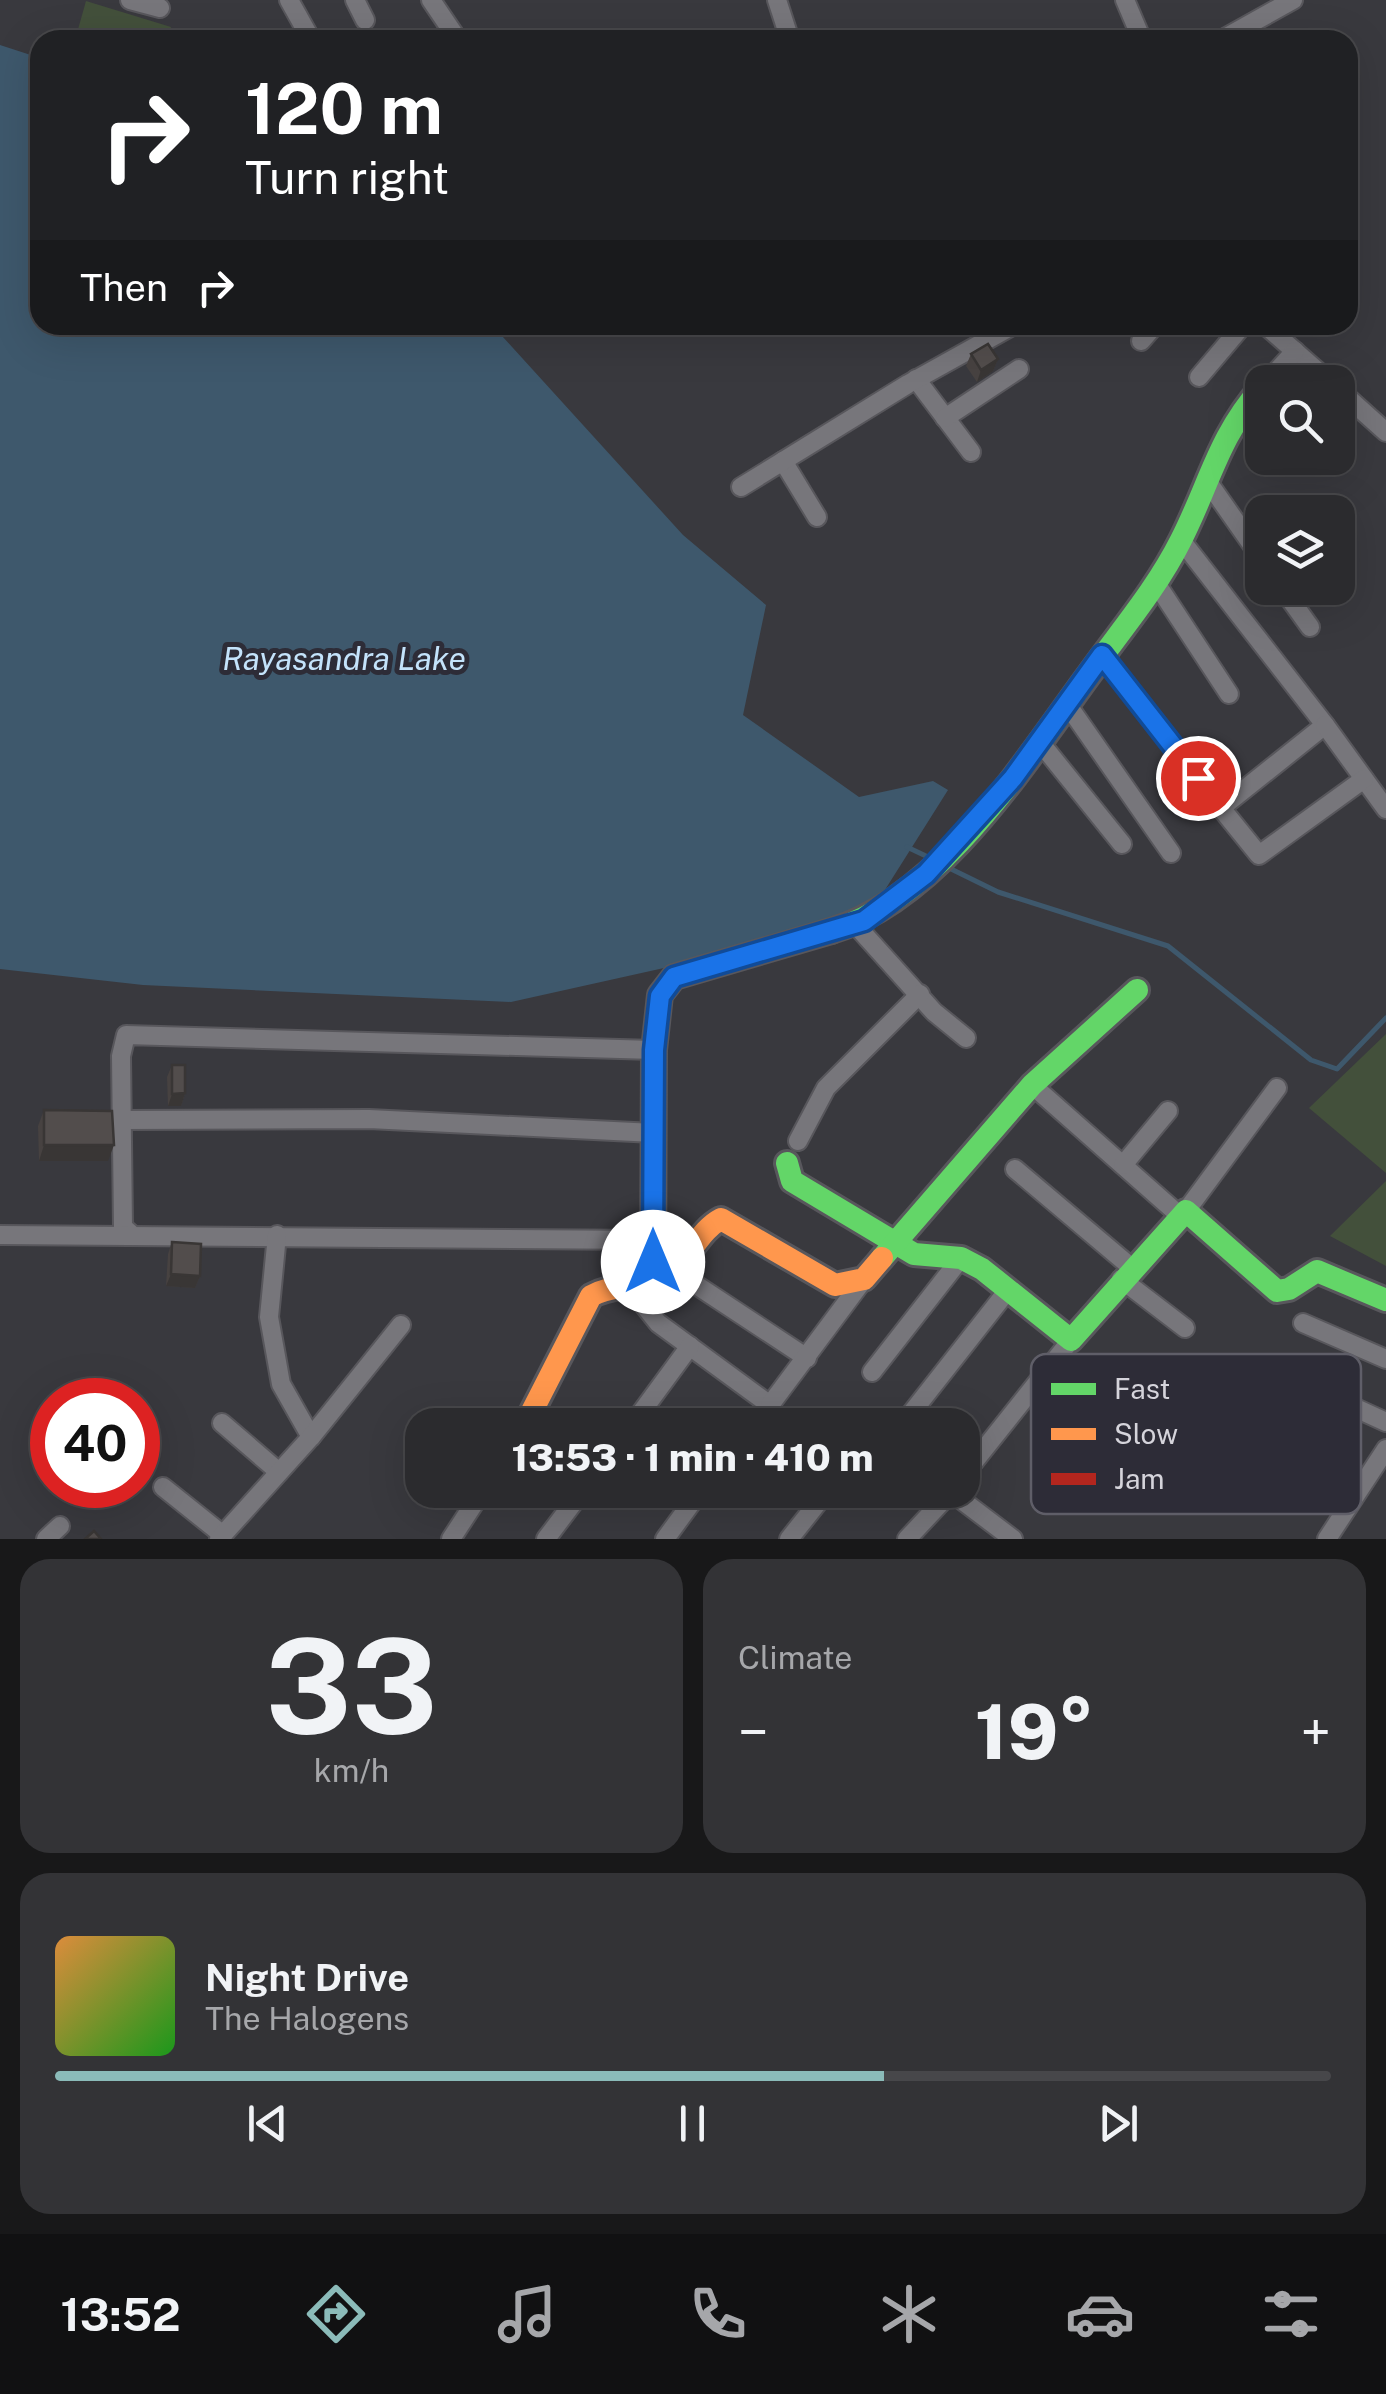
<!DOCTYPE html>
<meta charset="utf-8">
<style>
body{margin:0;font-family:"Public Sans",sans-serif;background:#333336;color:#f1f3f6;height:100vh;display:flex;flex-direction:column;font-size:38px;white-space:nowrap}
*{box-sizing:border-box;margin:0}
p{font-size:32px;color:#a6a7aa}
.icon{flex:none;width:55px;height:55px;fill:none;stroke:currentColor;stroke-width:2;stroke-linecap:round;stroke-linejoin:round}
.map{position:relative;height:1539px;overflow:hidden}
.drawer{display:flex;flex-direction:column;gap:20px;padding:20px;background:#181819;flex:1}
.drawer>*{flex:none}
.hud{position:absolute;left:30px;top:30px;width:1328px;height:305px;border-radius:30px;box-shadow:0 10px 40px #0002,0 0 0 2px #47474a;background:#202124;color:#fff;overflow:hidden}
.buttons{position:absolute;left:1245px;top:365px;display:grid;gap:20px}
.buttons a{display:grid;place-items:center;width:110px;height:110px;border-radius:20px;background:#2b2b2e;box-shadow:0 10px 40px #0002,0 0 0 2px #47474a;font-size:50px}
.speed{position:absolute;left:30px;top:1378px;display:flex;gap:20px;font-size:50px;font-weight:700;text-align:center}
.speed>*{display:grid;place-content:center;width:130px;height:130px;border-radius:50%;background:#2b2b2e;box-shadow:0 10px 40px #0002,0 0 0 2px #47474a;line-height:1}
.speed .limit{border:15px solid #d22;background:#fff;color:#111}
.pin{position:absolute;display:grid;place-items:center;width:85px;height:85px;color:#fff;margin:-42px;border:5px solid #fff;border-radius:50%;box-shadow:0 2px 10px #0007}
.me{position:absolute;width:110px;margin:-55px;rotate:0deg;stroke-linejoin:round;filter:drop-shadow(0 0 8px #0008)}
.turn{display:flex;align-items:center;gap:35px;height:210px;padding:0 50px;font-size:45px}
.turn .icon{width:130px;height:130px;stroke-width:2.5}
.turn b{display:block;font-size:70px;line-height:85px}
.then{display:flex;align-items:center;height:95px;padding:0 50px;background:#0003;gap:20px;font-size:38px}
.big{font-size:75px;font-weight:800;line-height:1.1}
.drawer .tile{flex:1;display:flex;flex-direction:column;justify-content:center;gap:15px;min-width:0;padding:0 35px;border-radius:30px;background:#333336}
.drawer .dial{align-items:center;gap:0}
.dial b{font-size:130px;line-height:1}
.song{display:flex;align-items:center;gap:30px}
.cover{width:120px;height:120px;border-radius:15px;background:linear-gradient(135deg,hsl(30 70% 55%),hsl(120 70% 35%))}
.played{height:10px;border-radius:5px;background:linear-gradient(90deg,#8bbbb9 65%,#47474a 65%)}
.keys{display:flex;justify-content:space-around;direction:ltr}
.heat{display:flex;justify-content:space-between;align-items:center;font-size:55px;direction:ltr}
.drawer .tiles{flex:1;display:grid;gap:20px;grid-template-columns:1fr 1fr}
.tile:last-child{grid-column:span 2}
.trip{position:absolute;left:405px;top:1408px;width:575px;height:100px;border-radius:30px;background:#2b2b2e;box-shadow:0 10px 40px #0002,0 0 0 2px #47474a;font-weight:800;line-height:100px;text-align:center}
.tab-bar{display:flex;height:160px;justify-content:space-around;align-items:center;background:#111112;color:#a6a7aa}
.tab-bar .icon{width:70px;height:70px}
.tab-bar .active{color:#8bbbb9}
.tab-bar b{font-size:45px;color:#f1f3f6}
.map>svg:first-child{display:block}
.green{fill:#43503b}
.water{fill:#3e586c}
.lines{fill:none;stroke-linecap:round;stroke-linejoin:round}
.stream{stroke:#3e586c;stroke-width:5}
.street-casing{stroke:#58575c;stroke-width:22}
.fast-casing{stroke:#58575c;stroke-width:28}
.slow-casing{stroke:#58575c;stroke-width:28}
.jam-casing{stroke:#58575c;stroke-width:28}
.street{stroke:#77767b;stroke-width:18}
.fast{stroke:#63d668;stroke-width:22}
.slow{stroke:#ff974d;stroke-width:22}
.jam{stroke:#b3261e;stroke-width:22}
.wall{fill:#474241}
.shaded-wall{fill:#393635}
.building{fill:#524d4c;stroke:#393635;stroke-width:2.5}
.route-casing{stroke:#114b97;stroke-width:25}
.route{stroke:#1a73e8;stroke-width:18}
.labels{text-anchor:middle;stroke-width:10;stroke-linejoin:round;paint-order:stroke}
.water-label{font-size:32px;font-style:italic;fill:#c4e3fb;stroke:#2d2c37}
.key{fill:#2d2c37;stroke:#5f5e68;stroke-width:2.5}
.key-label{font-size:28px;fill:#d5d4db}
</style>
<div class="map">
<svg width="1386" height="1539" viewBox="0 0 1386 1539">
<rect width="100%" height="100%" fill="#39393e"/>
<!-- green -->
<g class="green">
<path d="M86,1L171,27L168,40H75Z"/>
<path d="M1386,1034V1173L1309,1108Z"/>
<path d="M1386,1181V1266L1330,1236Z"/>
</g>
<!-- water -->
<path class="water" d="M0,45L40,58V325H492L683,535L766,605L743,715L859,797L933,781L948,790L883,893L830,931L511,1002L143,985L0,969Z"/>
<g class="lines">
<!-- stream -->
<g class="stream">
<path d="M907,847L928,857"/>
<path d="M947,867L998,892L1168,946L1311,1060L1337,1069L1386,1018"/>
</g>
<!-- street casing -->
<g class="street-casing">
<g id="street">
<path d="M130,0L160,8"/>
<path d="M289,0L308,34"/>
<path d="M355,0L365,20"/>
<path d="M431,0L458,40"/>
<path d="M777,0L790,40"/>
<path d="M1125,0L1142,40"/>
<path d="M1221,40L1293,0"/>
<path d="M1265,325L1330,382"/>
<path d="M1141,341L1155,325"/>
<path d="M1199,377L1243,325"/>
<path d="M916,379L971,452"/>
<path d="M1267,382L1295,351"/>
<path d="M1338,389L1386,432"/>
<path d="M945,418L1019,369"/>
<path d="M783,461L817,517"/>
<path d="M1208,482L1262,559"/>
<path d="M741,487L908,384L1014,325"/>
<path d="M1156,583L1229,694"/>
<path d="M1282,588L1310,627"/>
<path d="M1103,655L1221,808L1325,725L1181,540"/>
<path d="M1067,704L1171,853"/>
<path d="M1325,725L1386,809"/>
<path d="M1039,741L1122,844"/>
<path d="M1221,808L1259,855L1364,779"/>
<path d="M853,922L934,1012L966,1038"/>
<path d="M1032,1085L1178,1214"/>
<path d="M122,1120L369,1119L654,1133"/>
<path d="M798,1141L826,1088L920,994"/>
<path d="M1123,1165L1168,1111"/>
<path d="M1015,1169L1131,1267"/>
<path d="M1186,1211L1277,1088"/>
<path d="M130,1233L123,1227L121,1056L126,1035L654,1050"/>
<path d="M0,1235L653,1240"/>
<path d="M277,1235L269,1317L281,1384L311,1437"/>
<path d="M672,1269L807,1358"/>
<path d="M1121,1279L1185,1328"/>
<path d="M630,1288L658,1323L770,1405L751,1425"/>
<path d="M1303,1323L1386,1359"/>
<path d="M1268,1368L1386,1422"/>
<path d="M872,1372L961,1258"/>
<path d="M770,1405L864,1279"/>
<path d="M222,1423L279,1472"/>
<path d="M632,1425L690,1346"/>
<path d="M902,1425L1008,1290"/>
<path d="M962,1477L1071,1340"/>
<path d="M163,1487L223,1535"/>
<path d="M46,1539L60,1526"/>
<path d="M219,1539L311,1437L401,1325"/>
<path d="M451,1539L483,1490"/>
<path d="M546,1539L583,1490"/>
<path d="M665,1539L701,1490"/>
<path d="M789,1539L828,1490"/>
<path d="M907,1539L951,1492L1013,1539"/>
<path d="M1327,1539L1386,1449"/>
</g>
</g>
<!-- fast casing -->
<g class="fast-casing">
<g id="fast">
<path d="M831,931C940,899 1026,760 1091,672C1122,629 1157,588 1181,540C1210,483 1218,437 1262,387"/>
<path d="M787,1163L792,1181L914,1254L961,1258L982,1269L1071,1340L1186,1211L1277,1291L1289,1289L1317,1271L1386,1300"/>
<path d="M882,1258L1032,1085L1137,990"/>
</g>
</g>
<!-- slow casing -->
<g class="slow-casing">
<path id="slow" d="M525,1425L591,1296C614,1283 641,1289 666,1274C690,1260 698,1231 721,1219L835,1285L864,1279L882,1258"/>
</g>
<!-- jam casing -->
<g class="jam-casing">
<path id="jam" d="M653,1283L654,1050L660,995L674,977L831,931"/>
</g>
<!-- street -->
<use href="#street" class="street"/>
<!-- fast -->
<use href="#fast" class="fast"/>
<!-- slow -->
<use href="#slow" class="slow"/>
<!-- jam -->
<use href="#jam" class="jam"/>
</g>
<!-- wall -->
<g class="wall">
<path d="M971,354L998,359L993,371L977,382L966,366Z"/>
<path d="M172,1065L185,1093L181,1106H168L167,1077Z"/>
<path d="M44,1110L108,1161H39L38,1126Z"/>
<path d="M172,1242L200,1276L195,1288L166,1286L168,1254Z"/>
</g>
<!-- shaded-wall -->
<g class="shaded-wall">
<path d="M998,359L993,371L977,382L981,370Z"/>
<path d="M185,1093L181,1106H168L172,1094Z"/>
<path d="M44,1145H114L108,1161H39Z"/>
<path d="M171,1274L200,1276L195,1288L166,1286Z"/>
</g>
<!-- building -->
<g class="building">
<path d="M988,344L998,359L981,370L971,354Z"/>
<path d="M172,1065H185V1093L172,1094Z"/>
<path d="M44,1110L112,1111L114,1145H44Z"/>
<path d="M172,1242L201,1244L200,1276L171,1274Z"/>
<path d="M94,1531L101,1539H85Z"/>
</g>
<g class="lines">
<!-- route casing -->
<g class="route-casing">
<path id="route" d="M653,1262L654,1050L660,996L674,977L864,921L926,874L1013,778L1102,655L1198,778"/>
</g>
<!-- route -->
<use href="#route" class="route"/>
</g>
<g class="labels">
<!-- water labels -->
<g class="water-label">
<text x="344" y="670">Rayasandra Lake</text>
</g>
</g>
<!-- legend -->
<rect x="1031" y="1354" width="330" height="160" rx="15" class="key"/>
<rect x="1051" y="1383" width="45" height="12" fill="#63d668"/>
<rect x="1051" y="1428" width="45" height="12" fill="#ff974d"/>
<rect x="1051" y="1473" width="45" height="12" fill="#b3261e"/>
<g class="key-label">
<text x="1114" y="1399">Fast</text>
<text x="1114" y="1444">Slow</text>
<text x="1114" y="1489">Jam</text>
</g>
</svg>
<div class="buttons">
<a><svg class="icon" aria-label="search" viewBox="0 0 24 24"><circle cx="10" cy="10" r="6"/><path d="M15 15l6 6"/></svg></a>
<a><svg class="icon" aria-label="layers" viewBox="0 0 24 24"><path d="M12 4l9 5-9 5-9-5zM3 14l9 5 9-5"/></svg></a>
</div>
<div class="speed"><div class="limit">40</div></div>
<div class="pin" style="left:1198px;top:778px;background:#d93025"><svg class="icon" aria-label="arrive" viewBox="0 0 24 24"><path d="M6 21V4h12l-3 4 3 4H6"/></svg></div>
<svg class="me" style="left:653px;top:1262px" viewBox="-20 -20 40 40"><circle r="19" fill="#fff"/><path d="M0-13L10 11 0 6-10 11z" fill="#1a73e8"/></svg>
<div class="trip">13:53 · 1 min · 410 m</div>
<div class="hud">
<div class="turn"><svg class="icon" aria-label="right" viewBox="0 0 24 24"><path d="M7 20v-9h11M14 6l5 5-5 5"/></svg><div><b>120 m</b>Turn right</div></div>
<div class="then">Then<svg class="icon" aria-label="right" viewBox="0 0 24 24"><path d="M7 20v-9h11M14 6l5 5-5 5"/></svg></div>
</div>
</div>
<section class="drawer">
<div class="tiles">
<div class="tile dial"><b>33</b><p>km/h</p></div>
<div class="tile"><p>Climate</p>
<div class="heat"><a>−</a><b class="big">19°</b><a>+</a></div>
</div>
<div class="tile">
<div class="song"><i class="cover"></i><div><b>Night Drive</b><p>The Halogens</p></div></div>
<div class="played"></div>
<div class="keys"><svg class="icon" aria-label="previous" viewBox="0 0 24 24"><path d="M18 5L8 12l10 7zM5 5v14"/></svg><svg class="icon" aria-label="pause" viewBox="0 0 24 24"><path d="M8 5v14M16 5v14"/></svg><svg class="icon" aria-label="next" viewBox="0 0 24 24"><path d="M6 5l10 7-10 7zM19 5v14"/></svg></div>
</div>
</div>
</section>
<nav class="tab-bar">
<b>13:52</b>
<svg class="icon active" aria-label="directions" viewBox="0 0 24 24"><path d="M12 3l9 9-9 9-9-9zM9 14v-3h6M13 9l2 2-2 2"/></svg>
<svg class="icon" aria-label="music" viewBox="0 0 24 24"><path d="M9 18V5l10-2v13"/><circle cx="6" cy="18" r="3"/><circle cx="16" cy="16" r="3"/></svg>
<svg class="icon" aria-label="phone" viewBox="0 0 24 24"><path d="M5 4h4l2 5-3 2q2 4 5 5l2-3 5 2v4C11 20 4 13 5 4z"/></svg>
<svg class="icon" aria-label="climate" viewBox="0 0 24 24"><path d="M12 3v18M4 7l16 10M4 17L20 7"/></svg>
<svg class="icon" aria-label="car" viewBox="0 0 24 24"><path d="M5 17H2v-5l4-1 3-4h7l3 4 3 1v5h-3M9 17h6M6 11h13"/><circle cx="7" cy="17" r="2"/><circle cx="17" cy="17" r="2"/></svg>
<svg class="icon" aria-label="filters" viewBox="0 0 24 24"><path d="M4 7h16M4 17h16"/><circle cx="9" cy="7" r="2"/><circle cx="15" cy="17" r="2"/></svg>
</nav>
